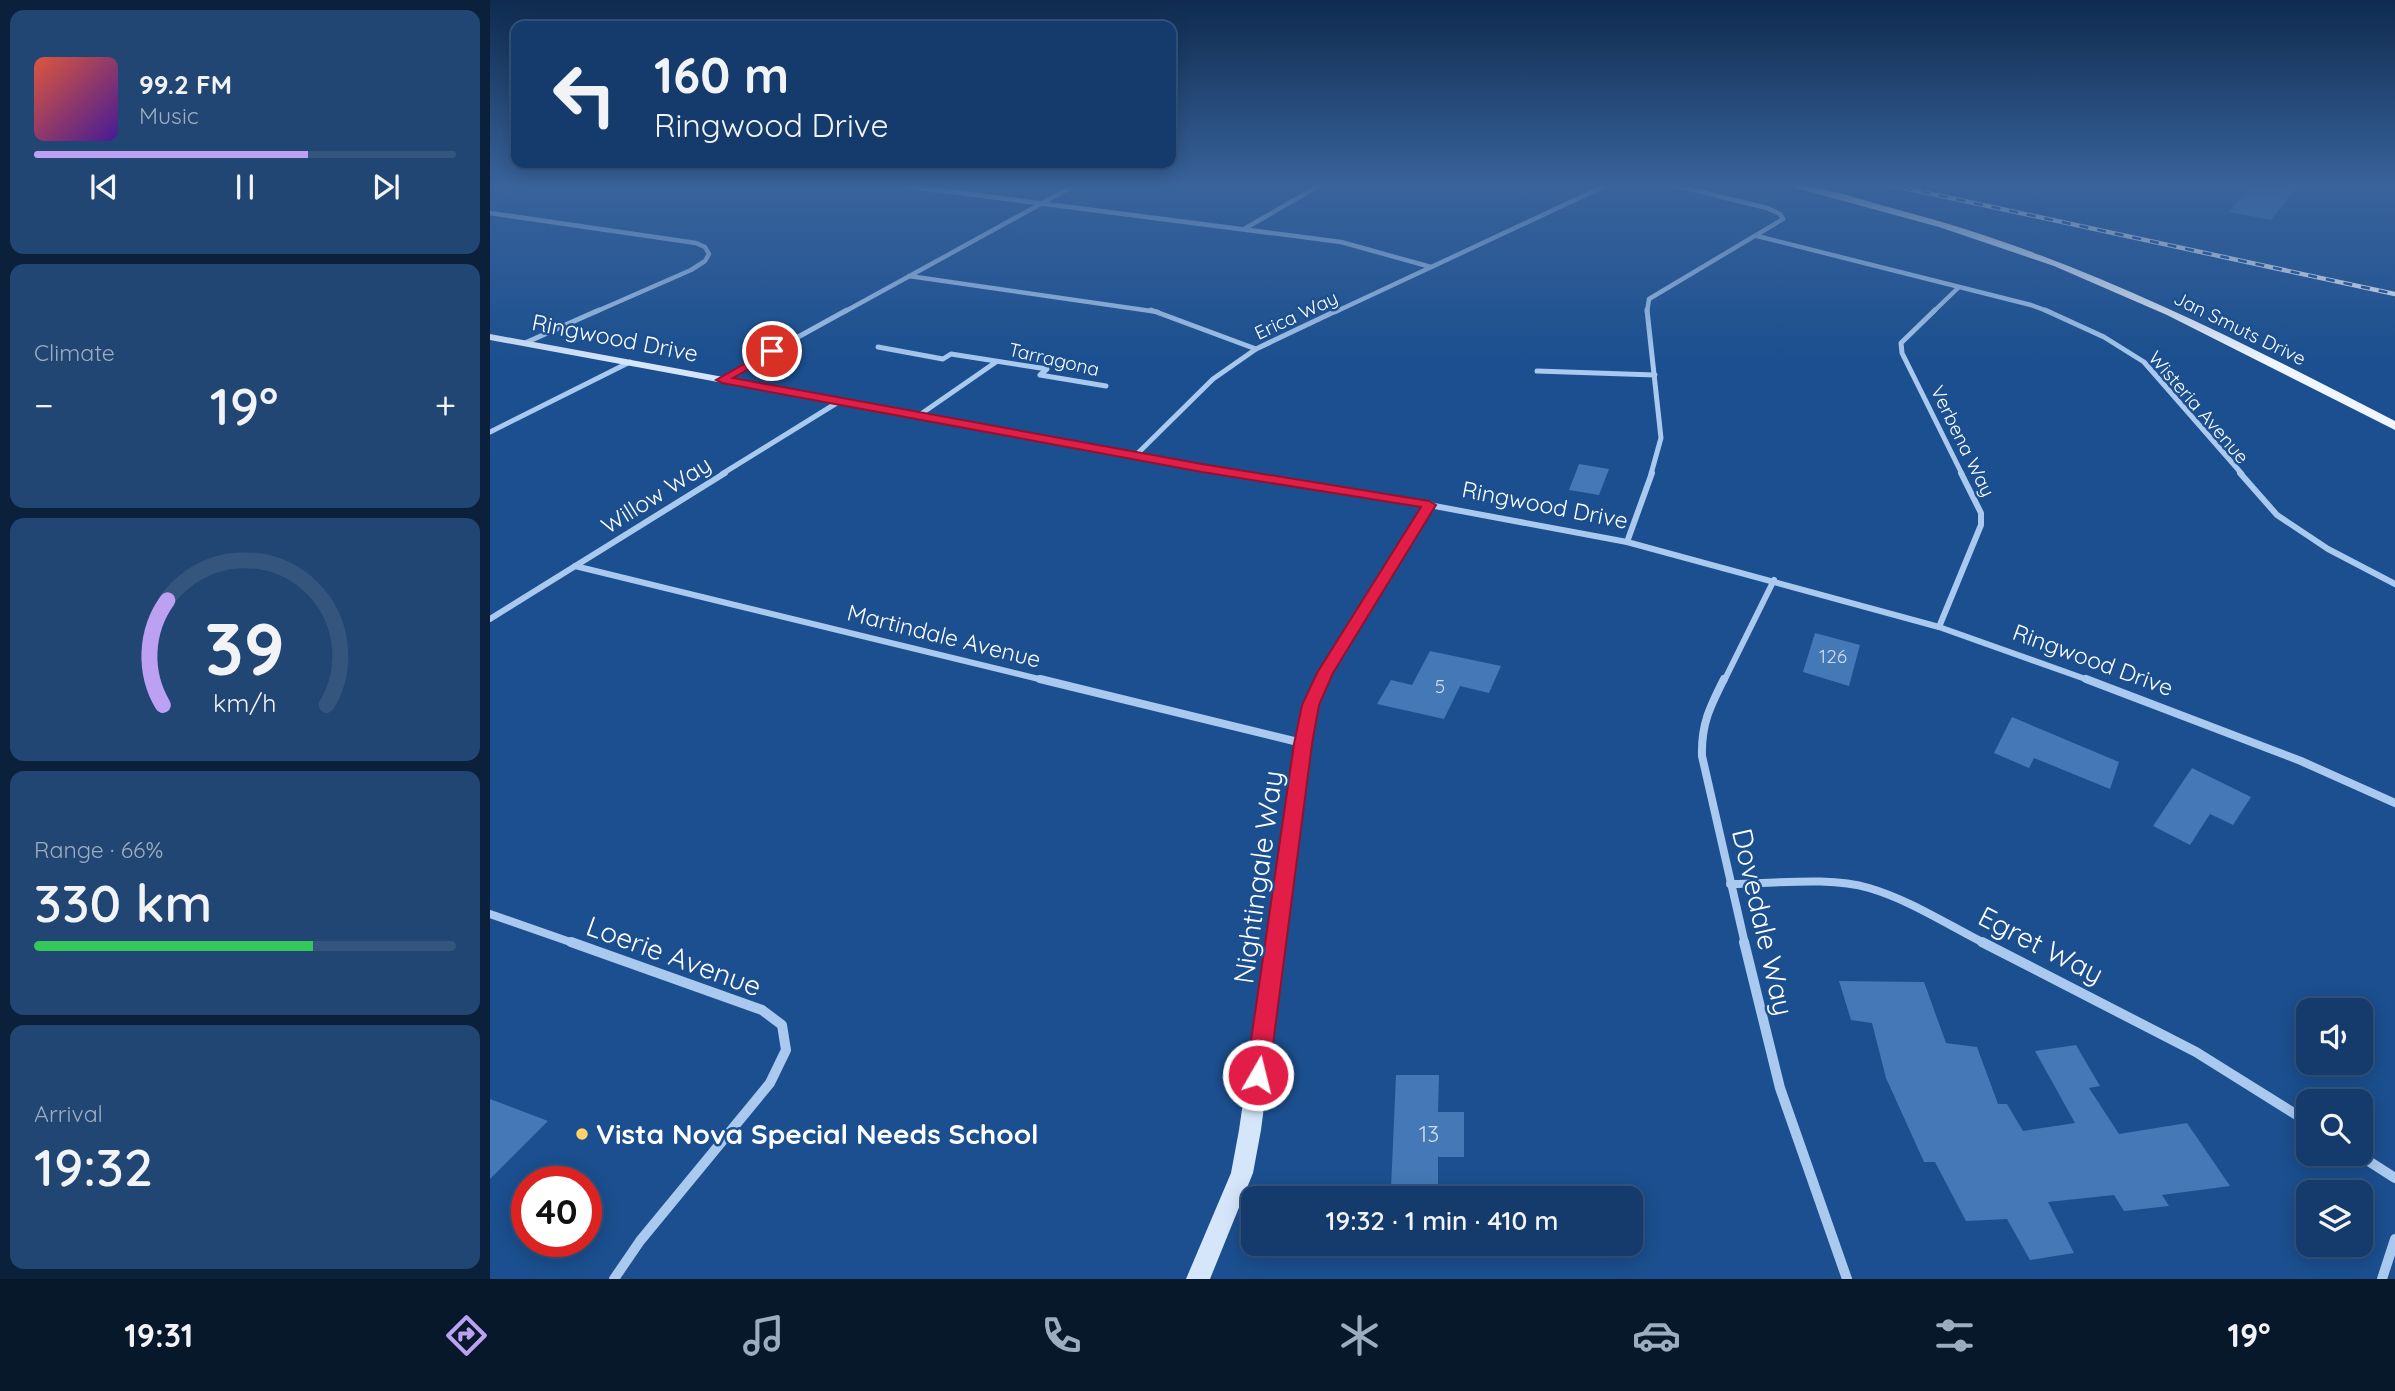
<!DOCTYPE html>
<meta charset="utf-8">
<style>
body{margin:0;font-family:Quicksand,sans-serif;background:#214673;color:#f1f3f6;height:100vh;display:flex;flex-direction:column;font-size:26px;white-space:nowrap}
*{box-sizing:border-box;margin:0}
p{font-size:23px;color:#9dadc1}
.icon{flex:none;width:38px;height:38px;fill:none;stroke:currentColor;stroke-width:2;stroke-linecap:round;stroke-linejoin:round}
.map{position:relative;flex:1;overflow:hidden}
.sheet{display:flex;flex-direction:column;gap:10px;padding:10px;background:#0b203b;width:490px}
.sheet>*{flex:none}
.hud{position:absolute;left:21px;top:21px;width:665px;height:147px;border-radius:14px;box-shadow:0 4px 18px #0003,0 0 0 2px #33557e;background:#143b6b;color:#f1f3f6;overflow:hidden}
.tools{position:absolute;left:1806px;top:998px;display:grid;gap:14px}
.tools a{display:grid;place-items:center;width:77px;height:77px;border-radius:14px;background:#143b6b;box-shadow:0 4px 18px #0003,0 0 0 2px #33557e;font-size:35px}
.speed{position:absolute;left:21px;top:1166px;display:flex;gap:14px;font-size:35px;font-weight:700;text-align:center}
.speed>*{display:grid;place-content:center;width:91px;height:91px;border-radius:50%;background:#143b6b;box-shadow:0 4px 18px #0003,0 0 0 2px #33557e;line-height:1}
.speed .limit{border:10px solid #d22;background:#fff;color:#111}
.pin{position:absolute;display:grid;place-items:center;width:60px;height:60px;color:#fff;margin:-30px;border:4px solid #fff;border-radius:50%;box-shadow:0 2px 7px #0007}
.me{position:absolute;width:77px;margin:-38px;rotate:8deg;stroke-linejoin:round;filter:drop-shadow(0 0 5px #0008)}
.turn{display:flex;align-items:center;gap:24px;height:147px;padding:0 28px;font-size:32px}
.turn .icon{width:91px;height:91px;stroke-width:2.5}
.turn b{display:block;font-size:49px;line-height:60px}
.big{font-size:52px;font-weight:600;line-height:1.1}
.sheet .widget{flex:1;display:flex;flex-direction:column;justify-content:center;gap:10px;min-width:0;padding:0 24px;border-radius:14px;background:#214673}
.sheet .dial{align-items:center;gap:0}
.dial svg{height:182px;overflow:visible;fill:none;stroke:#33557e;stroke-width:7;stroke-linecap:round;text-anchor:middle}
.dial text{fill:#f1f3f6;stroke:none}
.song{display:flex;align-items:center;gap:21px}
.cover{width:84px;height:84px;border-radius:10px;background:linear-gradient(135deg,hsl(10 70% 55%),hsl(260 70% 35%))}
.played{height:7px;border-radius:4px;background:linear-gradient(90deg,#bca0f2 65%,#33557e 65%)}
.keys{display:flex;justify-content:space-around;direction:ltr}
.heat{display:flex;justify-content:space-between;align-items:center;font-size:38px;direction:ltr}
.charge{height:10px;border-radius:5px;background:linear-gradient(90deg,#34c759 66%,#33557e 0)}
.trip{position:absolute;left:751px;top:1186px;width:402px;height:70px;border-radius:14px;background:#143b6b;box-shadow:0 4px 18px #0003,0 0 0 2px #33557e;font-weight:600;line-height:70px;text-align:center}
.menu{display:flex;height:112px;justify-content:space-around;align-items:center;background:#08182b;color:#9dadc1}
.menu .icon{width:49px;height:49px}
.menu .current{color:#bca0f2}
.menu b{font-size:32px;color:#f1f3f6}
main{display:flex;flex:1;min-height:0}
.map>svg:first-child{display:block}
.building{fill:#4478b7}
.lines{fill:none;stroke-linecap:round;stroke-linejoin:round}
.street-far4{stroke:#a9c9ee;stroke-width:4.5}
.street-far3{stroke:#a9c9ee;stroke-width:5}
.street-far2{stroke:#a9c9ee;stroke-width:6}
.street-far1{stroke:#a9c9ee;stroke-width:8}
.street{stroke:#a9c9ee;stroke-width:10}
.secondary{fill:#d6e6fa;fill-rule:evenodd}
.primary{fill:#f0f6ff;fill-rule:evenodd}
.rail-casing{stroke:#fff;stroke-width:4.5}
.rail{stroke:#1b4f8f;stroke-width:2.5;stroke-dasharray:9;stroke-linecap:butt}
.route{fill:#e11d48;stroke:#92132f;stroke-width:2}
.poi-dot{fill:#ffd166;stroke:#1b4f8f;stroke-width:2.5}
.labels{text-anchor:middle;stroke-width:5;stroke-linejoin:round;paint-order:stroke}
.far-street-label{font-size:19px;fill:#fff;stroke:#1b4f8f}
.number-label{font-size:19px;fill:#d0dded}
.street-label{font-size:23px;fill:#fff;stroke:#1b4f8f}
.near-number-label{font-size:23px;fill:#d0dded}
.near-street-label{font-size:28px;fill:#fff;stroke:#1b4f8f}
.near-poi-label{font-size:28px;font-weight:bold;fill:#fff;stroke:#1b4f8f;text-anchor:start}
</style>
<main>
<section class="sheet">
<div class="widget">
<div class="song"><i class="cover"></i><div><b>99.2 FM</b><p>Music</p></div></div>
<div class="played"></div>
<div class="keys"><svg class="icon" aria-label="previous" viewBox="0 0 24 24"><path d="M18 5L8 12l10 7zM5 5v14"/></svg><svg class="icon" aria-label="pause" viewBox="0 0 24 24"><path d="M8 5v14M16 5v14"/></svg><svg class="icon" aria-label="next" viewBox="0 0 24 24"><path d="M6 5l10 7-10 7zM19 5v14"/></svg></div>
</div>
<div class="widget"><p>Climate</p>
<div class="heat"><a>−</a><b class="big">19°</b><a>+</a></div>
</div>
<div class="widget dial"><svg viewBox="0 0 100 80">
<path d="M14 69A42 42 0 1 1 86 69"/>
<path d="M14 69A42 42 0 0 1 16 23" stroke="#bca0f2"/>
<text x="50" y="56" font-size="32" font-weight="700">39</text>
<text x="50" y="72" font-size="11">km/h</text>
</svg></div>
<div class="widget"><p>Range · 66%</p><b class="big">330 km</b><div class="charge"></div></div>
<div class="widget"><p>Arrival</p><b class="big">19:32</b></div>
</section>
<div class="map">
<svg width="1905" height="1279" viewBox="0 0 1905 1279">
<rect width="100%" height="100%" fill="#1b4f8f"/>
<!-- building -->
<g class="building">
<path d="M1769,184H1809L1781,220L1739,212L1761,186Z"/>
<path d="M1089,464L1119,469L1109,495L1079,490Z"/>
<path d="M1325,633L1370,645L1359,686L1313,672Z"/>
<path d="M940,651L1011,666L999,693L970,686L954,719L887,704L901,680L922,685Z"/>
<path d="M1522,717L1629,762L1620,789L1544,758L1539,768L1504,753Z"/>
<path d="M1702,768L1761,797L1743,825L1720,814L1700,845L1663,826Z"/>
<path d="M1349,981L1434,982L1456,1043L1487,1047L1508,1104H1517L1533,1131L1585,1123L1545,1051L1586,1045L1610,1086L1599,1088L1629,1134L1697,1123L1740,1186L1672,1195L1679,1206L1634,1211L1624,1195L1558,1202L1584,1253L1540,1260L1517,1219L1476,1221L1445,1162H1434L1396,1078L1382,1023L1361,1020Z"/>
<path d="M906,1075H949L948,1112H974V1157H948V1189L901,1188Z"/>
<path d="M0,1099L58,1121L0,1179Z"/>
</g>
<g class="lines">
<!-- street-far4 -->
<g class="street-far4">
<path d="M401,184L851,242L941,267"/>
<path d="M0,213L206,243L215,247L219,254L215,261L201,270L105,312"/>
<path d="M754,229L832,184"/>
<path d="M1267,236L1541,305L1560,312"/>
<path d="M419,276L668,312"/>
<path d="M354,312L587,184"/>
<path d="M845,312L1119,184"/>
<path d="M1157,312L1159,299L1293,219L1290,214L1277,208L1179,184"/>
<path d="M1443,312L1468,288"/>
</g>
<!-- street-far3 -->
<g class="street-far3">
<path d="M661,310L766,349"/>
<path d="M1157,310L1171,438L1161,474"/>
<path d="M1445,310L1411,343L1412,353L1472,474"/>
<path d="M1555,310L1614,337L1654,362L1752,474"/>
<path d="M35,343L109,310"/>
<path d="M388,347L453,359L461,354L557,369L550,375L616,386"/>
<path d="M1047,371L1165,375"/>
<path d="M232,379L357,310"/>
<path d="M428,416L506,362"/>
<path d="M0,432L140,362"/>
<path d="M645,456L723,379L766,349L848,310"/>
<path d="M232,474L350,401"/>
</g>
<!-- street-far2 -->
<g class="street-far2">
<path d="M1750,473L1787,515L1838,549L1905,584"/>
<path d="M939,505L1137,542L1449,627L1601,681"/>
<path d="M1137,542L1162,473"/>
<path d="M85,566L557,681"/>
<path d="M0,619L235,473"/>
<path d="M1449,627L1491,525V513L1471,473"/>
<path d="M1234,681L1284,580"/>
</g>
<!-- street-far1 -->
<g class="street-far1">
<path d="M550,679L812,743"/>
<path d="M1234,679C1220,707 1211,724 1212,756L1255,944"/>
<path d="M1596,679L1811,761L1905,803"/>
<path d="M1240,884C1283,884 1339,876 1379,888C1420,900 1458,925 1496,944"/>
<path d="M0,914L86,944"/>
</g>
<!-- street -->
<g class="street">
<path d="M81,942L272,1010L292,1025L296,1050L280,1083L150,1241L124,1279"/>
<path d="M1254,942L1290,1088L1357,1279"/>
<path d="M1492,942L1706,1052L1818,1122"/>
<path d="M1866,1153L1905,1178"/>
<path d="M1892,1279L1905,1239"/>
</g>
<!-- secondary -->
<path class="secondary" d="M0,334L712,465L943,502L945,505L842,673L828,705L821,743L771,1130L763,1173L720,1279H696L741,1173L749,1130L805,743L814,705L828,673L932,507L712,471L0,340Z"/>
<!-- primary -->
<path class="primary" d="M1291,184C1330,184 1371,200 1409,210C1585,256 1744,338 1905,421V430L1677,315L1564,266L1449,227Z"/>
<!-- rail casing -->
<g class="rail-casing">
<path id="rail" d="M1396,184L1905,294"/>
</g>
<!-- rail -->
<use href="#rail" class="rail"/>
</g>
<!-- sky -->
<linearGradient id="sky" x2="0" y2="1"><stop stop-color="#0f2b4f"/><stop offset="0.51" stop-color="#39639b"/><stop offset="1" stop-color="#39639b" stop-opacity="0"/></linearGradient>
<rect width="1905" height="363" fill="url(#sky)"/>
<!-- route -->
<path class="route" d="M282,348L286,349V354L243,378L712,464L939,501L946,505L843,673L829,705L822,744L779,1075L776,1083L768,1086L759,1083L756,1075L804,744L812,705L827,673L931,507L712,472L232,383L226,380Z"/>
<!-- markers -->
<circle class="poi-dot" cx="92" cy="1134" r="7"/>
<g class="labels">
<!-- far-street labels -->
<g class="far-street-label">
<text transform="translate(806 315) rotate(-25)" y="7">Erica Way</text>
<text transform="translate(1750 328) rotate(26)" y="7">Jan Smuts Drive</text>
<text transform="translate(564 359) rotate(13)" y="7">Tarragona</text>
<text transform="translate(1709 407) rotate(49)" y="7">Wisteria Avenue</text>
<text transform="translate(1473 441) rotate(64)" y="7">Verbena Way</text>
</g>
<!-- number labels -->
<g class="number-label">
<text x="1343" y="663">126</text>
<text x="950" y="693">5</text>
</g>
<!-- street labels -->
<g class="street-label">
<text transform="translate(125 338) rotate(11)" y="8">Ringwood Drive</text>
<text transform="translate(166 495) rotate(-32)" y="8">Willow Way</text>
<text transform="translate(1055 505) rotate(11)" y="8">Ringwood Drive</text>
<text transform="translate(454 636) rotate(14)" y="8">Martindale Avenue</text>
<text transform="translate(1603 660) rotate(20)" y="8">Ringwood Drive</text>
</g>
<!-- near-number labels -->
<g class="near-number-label">
<text x="939" y="1142">13</text>
</g>
<!-- near-street labels -->
<g class="near-street-label">
<text transform="translate(768 877) rotate(-82)" y="10">Nightingale Way</text>
<text transform="translate(1273 922) rotate(77)" y="10">Dovedale Way</text>
<text transform="translate(1551 945) rotate(27)" y="10">Egret Way</text>
<text transform="translate(184 956) rotate(20)" y="10">Loerie Avenue</text>
</g>
<!-- near-poi labels -->
<g class="near-poi-label">
<text x="106" y="1144">Vista Nova Special Needs School</text>
</g>
</g>
</svg>
<div class="tools">
<a><svg class="icon" aria-label="sound" viewBox="0 0 24 24"><path d="M4 9h4l5-4v14l-5-4H4zM17 9q2 3 0 6"/></svg></a>
<a><svg class="icon" aria-label="search" viewBox="0 0 24 24"><circle cx="10" cy="10" r="6"/><path d="M15 15l6 6"/></svg></a>
<a><svg class="icon" aria-label="layers" viewBox="0 0 24 24"><path d="M12 4l9 5-9 5-9-5zM3 14l9 5 9-5"/></svg></a>
</div>
<div class="speed"><div class="limit">40</div></div>
<div class="pin" style="left:282px;top:351px;background:#d93025"><svg class="icon" aria-label="arrive" viewBox="0 0 24 24"><path d="M6 21V4h12l-3 4 3 4H6"/></svg></div>
<svg class="me" style="left:768px;top:1075px" viewBox="-20 -20 40 40"><circle r="17" fill="#e11d48" stroke="#fff" stroke-width="3"/><path d="M0-11L8 9 0 5-8 9z" fill="#fff"/></svg>
<div class="trip">19:32 · 1 min · 410 m</div>
<div class="hud">
<div class="turn"><svg class="icon" aria-label="left" viewBox="0 0 24 24"><path d="M17 20v-9H6M10 6l-5 5 5 5"/></svg><div><b>160 m</b>Ringwood Drive</div></div>
</div>
</div>
</main>
<nav class="menu">
<b>19:31</b>
<svg class="icon current" aria-label="directions" viewBox="0 0 24 24"><path d="M12 3l9 9-9 9-9-9zM9 14v-3h6M13 9l2 2-2 2"/></svg>
<svg class="icon" aria-label="music" viewBox="0 0 24 24"><path d="M9 18V5l10-2v13"/><circle cx="6" cy="18" r="3"/><circle cx="16" cy="16" r="3"/></svg>
<svg class="icon" aria-label="phone" viewBox="0 0 24 24"><path d="M5 4h4l2 5-3 2q2 4 5 5l2-3 5 2v4C11 20 4 13 5 4z"/></svg>
<svg class="icon" aria-label="climate" viewBox="0 0 24 24"><path d="M12 3v18M4 7l16 10M4 17L20 7"/></svg>
<svg class="icon" aria-label="car" viewBox="0 0 24 24"><path d="M5 17H2v-5l4-1 3-4h7l3 4 3 1v5h-3M9 17h6M6 11h13"/><circle cx="7" cy="17" r="2"/><circle cx="17" cy="17" r="2"/></svg>
<svg class="icon" aria-label="filters" viewBox="0 0 24 24"><path d="M4 7h16M4 17h16"/><circle cx="9" cy="7" r="2"/><circle cx="15" cy="17" r="2"/></svg>
<b>19°</b>
</nav>
